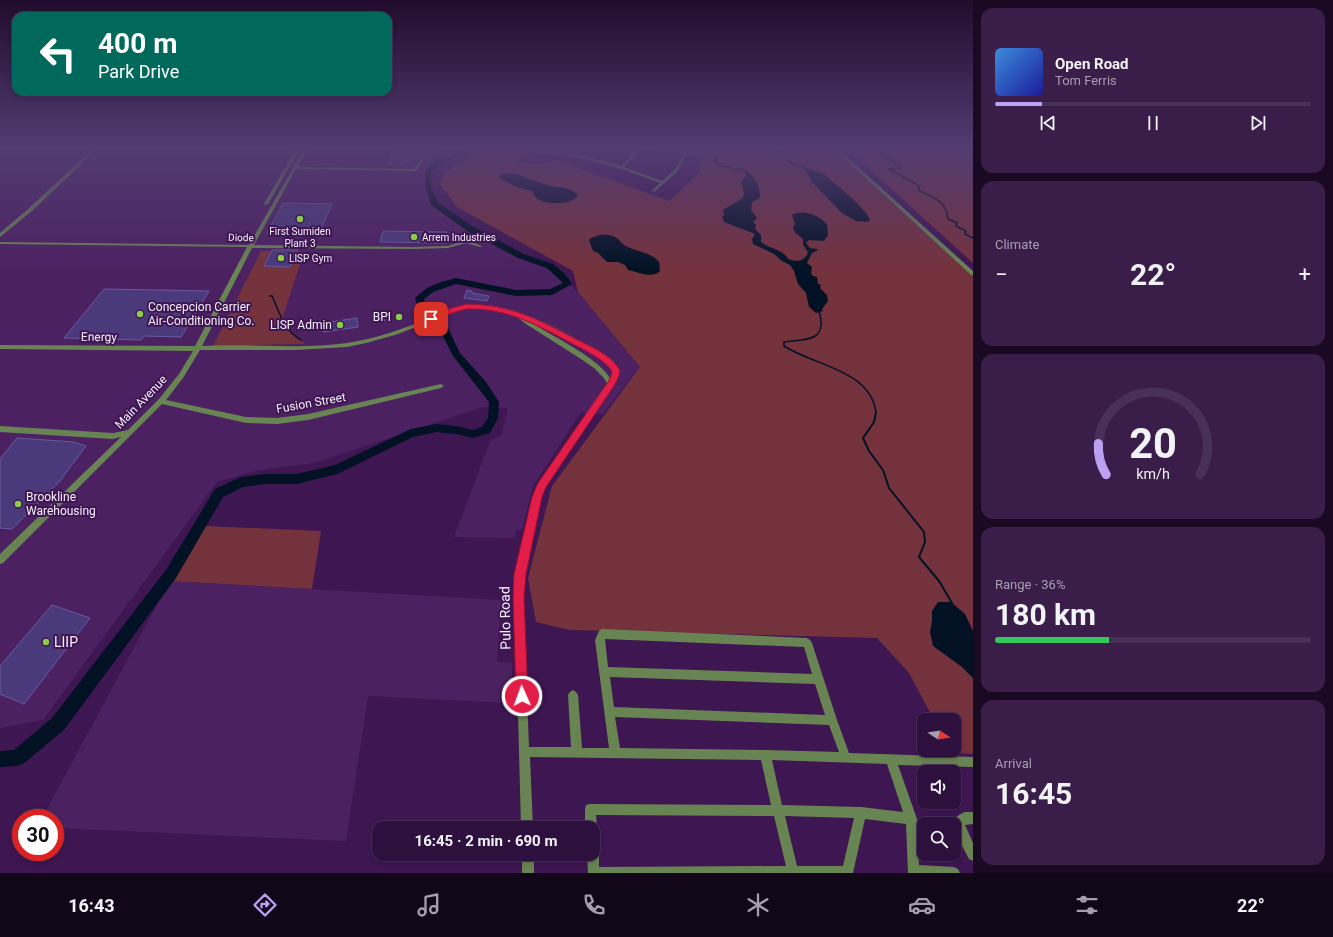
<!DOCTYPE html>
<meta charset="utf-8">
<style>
body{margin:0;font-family:Roboto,sans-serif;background:#3a1e49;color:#f1f3f6;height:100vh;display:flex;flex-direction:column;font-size:15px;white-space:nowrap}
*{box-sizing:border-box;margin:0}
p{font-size:13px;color:#a79db0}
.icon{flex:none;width:22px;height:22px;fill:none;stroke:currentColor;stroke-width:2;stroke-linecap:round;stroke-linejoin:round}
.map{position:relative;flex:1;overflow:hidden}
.drawer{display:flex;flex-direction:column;gap:8px;padding:8px;background:#190922;width:360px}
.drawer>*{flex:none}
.banner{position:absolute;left:12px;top:12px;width:380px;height:84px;border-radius:12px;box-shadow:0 2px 6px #0003,0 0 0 1px #493058;background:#00695c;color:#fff;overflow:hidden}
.needle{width:26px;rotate:102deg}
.fabs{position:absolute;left:917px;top:713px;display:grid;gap:8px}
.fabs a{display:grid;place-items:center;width:44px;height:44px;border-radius:8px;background:#2e103e;box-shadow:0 2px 6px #0003,0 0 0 1px #493058;font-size:20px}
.speed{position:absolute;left:12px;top:809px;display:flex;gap:8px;font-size:20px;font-weight:700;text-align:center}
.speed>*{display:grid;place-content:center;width:52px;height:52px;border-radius:50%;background:#2e103e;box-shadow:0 2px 6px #0003,0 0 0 1px #493058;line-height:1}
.speed .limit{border:6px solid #d22;background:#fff;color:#111}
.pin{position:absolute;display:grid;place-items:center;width:34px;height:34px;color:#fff;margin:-17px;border-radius:8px;box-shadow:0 2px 6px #0006}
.me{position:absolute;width:44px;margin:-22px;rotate:358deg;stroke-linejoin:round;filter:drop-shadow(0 0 3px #0008)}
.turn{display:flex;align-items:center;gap:14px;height:84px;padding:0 20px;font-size:18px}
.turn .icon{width:52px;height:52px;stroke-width:2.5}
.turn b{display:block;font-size:28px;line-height:34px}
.big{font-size:30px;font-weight:700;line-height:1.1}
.drawer .widget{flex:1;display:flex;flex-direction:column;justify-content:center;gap:6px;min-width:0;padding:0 14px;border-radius:12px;background:#3a1e49}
.drawer .dial{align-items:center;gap:0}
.dial svg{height:104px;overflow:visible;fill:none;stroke:#493058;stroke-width:7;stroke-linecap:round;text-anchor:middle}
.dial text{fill:#f1f3f6;stroke:none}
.song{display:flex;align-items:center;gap:12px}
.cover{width:48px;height:48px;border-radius:6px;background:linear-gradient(135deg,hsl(210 70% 55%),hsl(240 70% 35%))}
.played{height:4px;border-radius:2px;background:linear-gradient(90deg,#bca0f2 15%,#493058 15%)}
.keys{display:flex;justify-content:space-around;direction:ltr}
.heat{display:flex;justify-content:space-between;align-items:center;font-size:22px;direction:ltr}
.charge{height:6px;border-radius:3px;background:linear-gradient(90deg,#34c759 36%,#493058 0)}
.trip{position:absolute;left:372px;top:821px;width:228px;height:40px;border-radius:12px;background:#2e103e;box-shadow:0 2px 6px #0003,0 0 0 1px #493058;font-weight:700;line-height:40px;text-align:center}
.dock{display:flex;height:64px;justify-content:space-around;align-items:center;background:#120619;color:#a79db0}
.dock .icon{width:28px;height:28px}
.dock .active{color:#bca0f2}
.dock b{font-size:18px;color:#f1f3f6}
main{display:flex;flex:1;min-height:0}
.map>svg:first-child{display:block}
.built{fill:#4c2162}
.green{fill:#74323d}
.water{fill:#021224}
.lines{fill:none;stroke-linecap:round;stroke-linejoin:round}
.stream-far1{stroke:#021224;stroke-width:1.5}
.stream{stroke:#021224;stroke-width:2}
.river{fill:#021224;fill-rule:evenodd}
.building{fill:#4a3a7c;stroke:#68599f}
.street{fill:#698453;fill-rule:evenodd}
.route{fill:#e11d48;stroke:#92132f}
.poi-dot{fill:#8bce46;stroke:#3e1652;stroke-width:1.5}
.labels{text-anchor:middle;stroke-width:4;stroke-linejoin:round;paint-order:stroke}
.far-poi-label{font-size:10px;fill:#f8effe;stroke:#3e1652;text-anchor:start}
.far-street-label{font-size:10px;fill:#f8effe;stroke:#3e1652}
.poi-label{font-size:12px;fill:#f8effe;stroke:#3e1652;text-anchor:start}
.street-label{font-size:12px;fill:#f8effe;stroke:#3e1652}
.near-street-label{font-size:14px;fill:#f8effe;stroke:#3e1652}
.near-poi-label{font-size:14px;fill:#f8effe;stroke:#3e1652;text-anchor:start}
</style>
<main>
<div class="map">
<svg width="973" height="873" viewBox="0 0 973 873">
<rect width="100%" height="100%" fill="#3e1652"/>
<!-- built -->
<g class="built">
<path d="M0,147H466L454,157L437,163L428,172V186L434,203L469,228L550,266L578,292L640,367L603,414L581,412L533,486L522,530H516L515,538L454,537L490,441L501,436L508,408L483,407L314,463L259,470L217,482L43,720L0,728Z"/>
<path d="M170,581L501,600L497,662L512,663V703L368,696L346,841L55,828V818H42Z"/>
</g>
<!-- green -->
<g class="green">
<path d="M486,147H540L528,152L517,162L536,164L559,161L669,201L700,172V154L724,152L737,147H832L973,277V754L953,753L951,750H954V720H934L909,673L877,638L569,630L536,622L528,578L552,486L640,367L578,292L573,271L457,207L440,184L445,172Z"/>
<path d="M845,147H973V263Z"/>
<path d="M261,251L304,252L283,316L292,332L305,344L213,346Z"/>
<path d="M205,526L321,531L312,589L170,581Z"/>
</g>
<!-- water -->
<g class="water">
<path d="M768,147C776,147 786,157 792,162L825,175L853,199L867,214L870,220L867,222L856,221L842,213L811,181L807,171L799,166L788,163C786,155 774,152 768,147Z"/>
<path d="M717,157V162L719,164C727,168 736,167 744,169C753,173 761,188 760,198L752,202L751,210L757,218L753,222L756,225L755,229L761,235V242C769,249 783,249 788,259C797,262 803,262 808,253L803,244V239C799,234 794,235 793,227L795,224L792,215C802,209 820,215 827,225L828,235L824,241L809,240L806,243L810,248L817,249L818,250L812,253L807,263L812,267L811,273L813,276L817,277L818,284L821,285L820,288L827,295L828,301L822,309L823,311L816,313L809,307L806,293L798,284L794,271L790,265L782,261L774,254L753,244L752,239L755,234L724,222L722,217L724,215L723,210L743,198L744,192L741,183L746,175L745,172C735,167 723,170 714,163L713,159Z"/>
<path d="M510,173C525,176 537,182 551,186C560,188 571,187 578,195C572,206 543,205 535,197C534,195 533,193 532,191L517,187L499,178L500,175Z"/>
<path d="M600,235C620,233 617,243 630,248C640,252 652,253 659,262C660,264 659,268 660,271C651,279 638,272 628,270L625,265L618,262H607L598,253L593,251L589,240L591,238Z"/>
<path d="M938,602H951L965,614L973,631V678L962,667L933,646L930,632L932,621V611Z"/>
</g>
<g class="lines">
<!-- stream-far1 -->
<g class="stream-far1">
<path d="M874,147L901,168L889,169"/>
<path d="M889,169L916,184L919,186L918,190L920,191C934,198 946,200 948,219L957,223L956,226L966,231L965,234L973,238"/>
<path d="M270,296H272C280,313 284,331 301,340"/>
<path d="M819,311C828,342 807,339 784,342V346C815,366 871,370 876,413"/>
</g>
<!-- stream -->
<path class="stream" d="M876,412L874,422L863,438L869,451L883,470L889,488L924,532L925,542L919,557L939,581L952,603"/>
<!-- river -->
<path class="river" d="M463,147H469C457,160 443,160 431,172V186L437,202L472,226L524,254L553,264L565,274L572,284L552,295L516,296L456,284L433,292L424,299L425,304L444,320L460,353L486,382L499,402L498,418L490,433L473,438L456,434L436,432L413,437L337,474L297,484H264L243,487L223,497L176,578L64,730L23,764L17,766L0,767V751L14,750L52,718L166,570L215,489L241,477L264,474H297L335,465L411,429L436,424L456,426L473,430L482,427L488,418L489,402L453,356L437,324L418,307L415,298L427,288L441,282L456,278L516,290L550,289L563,283L547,268L518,258L466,230L431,205L425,186V172L435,162L452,156Z"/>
</g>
<!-- building -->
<g class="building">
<path d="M395,147H438L437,152L429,157L414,159V160H407L406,164H389Z"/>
<path d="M283,203L332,204L319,234L267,233Z"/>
<path d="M383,231L447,232L445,243L380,242Z"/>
<path d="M272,250H298L290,267L264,266Z"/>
<path d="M104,289L209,291L181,337L144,336L141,340L64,338Z"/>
<path d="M467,290L472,291V293L489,296L487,301L464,298Z"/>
<path d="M384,314L385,321L373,322L372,315Z"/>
<path d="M357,318L358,327L323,332V323Z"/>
<path d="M17,438L74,442L86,446L60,481L12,529L0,528V459Z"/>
<path d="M52,605L90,618L24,704L0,694V666Z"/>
</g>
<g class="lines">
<!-- street -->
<g class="street">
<path d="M95,147H99L32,211L0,237V233L28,209Z"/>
<path d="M297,147H301L268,204L264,205V204Z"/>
<path d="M305,147H309L298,167L414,169L420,160L423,161L416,171H415L296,169L254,245L413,247L448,246L466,240L482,246L480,247L466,243L448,248L413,249L252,248L202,346C250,343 299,350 347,343C373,339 398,331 422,321C434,316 446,310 459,307C509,295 568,335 610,358C615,363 621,370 618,377C616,380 614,382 613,386H611L544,486L541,497L524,574L523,597L529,747H571L568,695L570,692L573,690L576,692L578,695L582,748H609L595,640L599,631L602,629L807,638L810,640L812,643L837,720L849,753L973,757V767L898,765L917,819L919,865L954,867L958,869L960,873H908L906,824L865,819L853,873H588L587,854H593V848L597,850L599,854V867L786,866L774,816L596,815L597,828L595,832L593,833V828H585V809L586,805L590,804L771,805L761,760L530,757L533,828H521L515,597L516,574L533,497L537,485L607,383L603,377L594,368L581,359L526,324L517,317L516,316L496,310L477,307L461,310L395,335L366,343L347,347L296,350H200L183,378L166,400L246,417L277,418L308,414L441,384L444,386L441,388L308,420L277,424L246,423L162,404L3,563L0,564V554L121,437L113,439L0,432V426L113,433L128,430L159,399L179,374L193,351L0,349V345L195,346L247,247L0,244V242L249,245ZM529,321L554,333L606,362L611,367L612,376L610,378C596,356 551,336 529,321ZM605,639L804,647L812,674L608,667ZM610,677L815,684L825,715L614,707ZM615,717L829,725L839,752L765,750L620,748ZM772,760L887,764L903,812L861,807L782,805ZM785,816L854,818L843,866H797Z"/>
<path d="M640,147H644L624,167L662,181L675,169L684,154L650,148L649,147L692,152L714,151L730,147H735C722,155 703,155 687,154L678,171L654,192L652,191L660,183C618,167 582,155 537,153L535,152L537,151C566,152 593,157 621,166Z"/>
<path d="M832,147H836L973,271V276L971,275Z"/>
<path d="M965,812H973V824L965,825L973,843V861L969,859C965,851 951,827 954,820C956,816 961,814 965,812Z"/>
<rect x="522" y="854" width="12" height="19"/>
</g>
</g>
<!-- sky -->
<linearGradient id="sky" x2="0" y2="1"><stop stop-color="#220c2d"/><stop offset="0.55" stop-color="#523c71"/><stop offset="1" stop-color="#523c71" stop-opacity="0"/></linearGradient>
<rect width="973" height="269" fill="url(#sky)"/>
<!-- route -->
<path class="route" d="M467,304C512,305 537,319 576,339C592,347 610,354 620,370L619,376L614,386L546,487L542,497L526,574L524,597L528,696L526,700L522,702L518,700L516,696L513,597L514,574L532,497L538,483L608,382L611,376L612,371C601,357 584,350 569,342C537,325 506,308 468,309C455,310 444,318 431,322L427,319L448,309Z"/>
<!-- markers -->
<g class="poi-dot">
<circle cx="300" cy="219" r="4"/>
<circle cx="414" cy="237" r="4"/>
<circle cx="281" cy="258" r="4"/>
<circle cx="140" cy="314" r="4"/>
<circle cx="399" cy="317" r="4"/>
<circle cx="340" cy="325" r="4"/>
<circle cx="18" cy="504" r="4"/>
<circle cx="46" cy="642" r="4"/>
</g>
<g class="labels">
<!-- far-poi labels -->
<g class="far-poi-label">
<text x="300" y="235" text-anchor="middle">First Sumiden<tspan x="300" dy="12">Plant 3</tspan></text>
<text x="422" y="241">Arrem Industries</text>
<text x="289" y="262">LISP Gym</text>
</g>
<!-- far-street labels -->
<g class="far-street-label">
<text transform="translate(241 237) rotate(1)" y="4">Diode</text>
</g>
<!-- poi labels -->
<g class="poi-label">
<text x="148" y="311">Concepcion Carrier<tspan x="148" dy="14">Air-Conditioning Co.</tspan></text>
<text x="391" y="321" text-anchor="end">BPI</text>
<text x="332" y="329" text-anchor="end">LISP Admin</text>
<text x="26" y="501">Brookline<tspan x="26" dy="14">Warehousing</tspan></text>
</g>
<!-- street labels -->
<g class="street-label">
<text transform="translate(99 337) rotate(1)" y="4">Energy</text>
<text transform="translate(141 402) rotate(-46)" y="4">Main Avenue</text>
<text transform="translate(311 403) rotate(-10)" y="4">Fusion Street</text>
</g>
<!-- near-street labels -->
<g class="near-street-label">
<text transform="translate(505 618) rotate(-91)" y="5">Pulo Road</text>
</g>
<!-- near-poi labels -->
<g class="near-poi-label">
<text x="54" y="647">LIIP</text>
</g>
</g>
</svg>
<div class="fabs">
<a><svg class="needle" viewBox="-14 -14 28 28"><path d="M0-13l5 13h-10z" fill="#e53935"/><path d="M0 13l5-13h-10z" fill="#a79db0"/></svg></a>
<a><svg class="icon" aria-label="sound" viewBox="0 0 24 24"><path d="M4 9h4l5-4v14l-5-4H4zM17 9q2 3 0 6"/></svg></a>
<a><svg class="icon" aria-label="search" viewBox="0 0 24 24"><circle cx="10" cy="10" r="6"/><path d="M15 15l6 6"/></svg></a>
</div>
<div class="speed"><div class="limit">30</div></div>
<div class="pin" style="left:431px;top:319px;background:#d93025"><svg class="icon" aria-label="arrive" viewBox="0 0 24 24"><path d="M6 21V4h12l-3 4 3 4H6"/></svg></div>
<svg class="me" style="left:522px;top:696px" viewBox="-20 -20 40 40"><circle r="17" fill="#e11d48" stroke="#fff" stroke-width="3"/><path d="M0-11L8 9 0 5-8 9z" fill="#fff"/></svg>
<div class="trip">16:45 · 2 min · 690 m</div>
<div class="banner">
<div class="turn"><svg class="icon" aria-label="left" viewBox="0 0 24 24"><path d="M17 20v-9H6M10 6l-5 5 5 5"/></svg><div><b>400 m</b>Park Drive</div></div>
</div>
</div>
<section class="drawer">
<div class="widget">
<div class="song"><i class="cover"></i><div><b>Open Road</b><p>Tom Ferris</p></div></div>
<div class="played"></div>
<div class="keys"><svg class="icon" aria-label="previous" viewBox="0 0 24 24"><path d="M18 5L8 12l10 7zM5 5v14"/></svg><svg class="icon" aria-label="pause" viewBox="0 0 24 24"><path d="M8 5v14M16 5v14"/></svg><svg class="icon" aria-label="next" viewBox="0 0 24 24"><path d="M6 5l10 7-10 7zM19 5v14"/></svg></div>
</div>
<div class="widget"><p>Climate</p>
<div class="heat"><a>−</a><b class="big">22°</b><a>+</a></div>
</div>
<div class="widget dial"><svg viewBox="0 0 100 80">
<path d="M14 69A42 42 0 1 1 86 69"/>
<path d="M14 69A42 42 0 0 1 8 45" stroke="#bca0f2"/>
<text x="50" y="56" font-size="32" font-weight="700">20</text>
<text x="50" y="72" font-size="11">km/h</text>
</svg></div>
<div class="widget"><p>Range · 36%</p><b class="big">180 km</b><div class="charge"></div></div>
<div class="widget"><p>Arrival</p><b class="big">16:45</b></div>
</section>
</main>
<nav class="dock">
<b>16:43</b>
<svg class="icon active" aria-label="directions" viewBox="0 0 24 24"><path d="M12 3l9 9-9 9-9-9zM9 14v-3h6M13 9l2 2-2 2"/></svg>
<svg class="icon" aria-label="music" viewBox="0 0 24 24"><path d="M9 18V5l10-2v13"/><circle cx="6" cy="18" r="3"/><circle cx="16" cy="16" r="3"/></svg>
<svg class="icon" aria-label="phone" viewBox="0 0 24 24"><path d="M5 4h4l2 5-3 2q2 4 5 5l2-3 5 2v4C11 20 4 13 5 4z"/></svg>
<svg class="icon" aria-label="climate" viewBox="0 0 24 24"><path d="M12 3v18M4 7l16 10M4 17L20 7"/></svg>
<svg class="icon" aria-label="car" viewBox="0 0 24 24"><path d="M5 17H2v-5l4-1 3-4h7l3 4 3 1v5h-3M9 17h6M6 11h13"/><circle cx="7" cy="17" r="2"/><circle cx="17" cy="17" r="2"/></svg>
<svg class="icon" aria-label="filters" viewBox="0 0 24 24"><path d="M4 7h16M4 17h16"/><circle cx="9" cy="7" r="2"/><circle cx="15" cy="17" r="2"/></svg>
<b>22°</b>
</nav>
